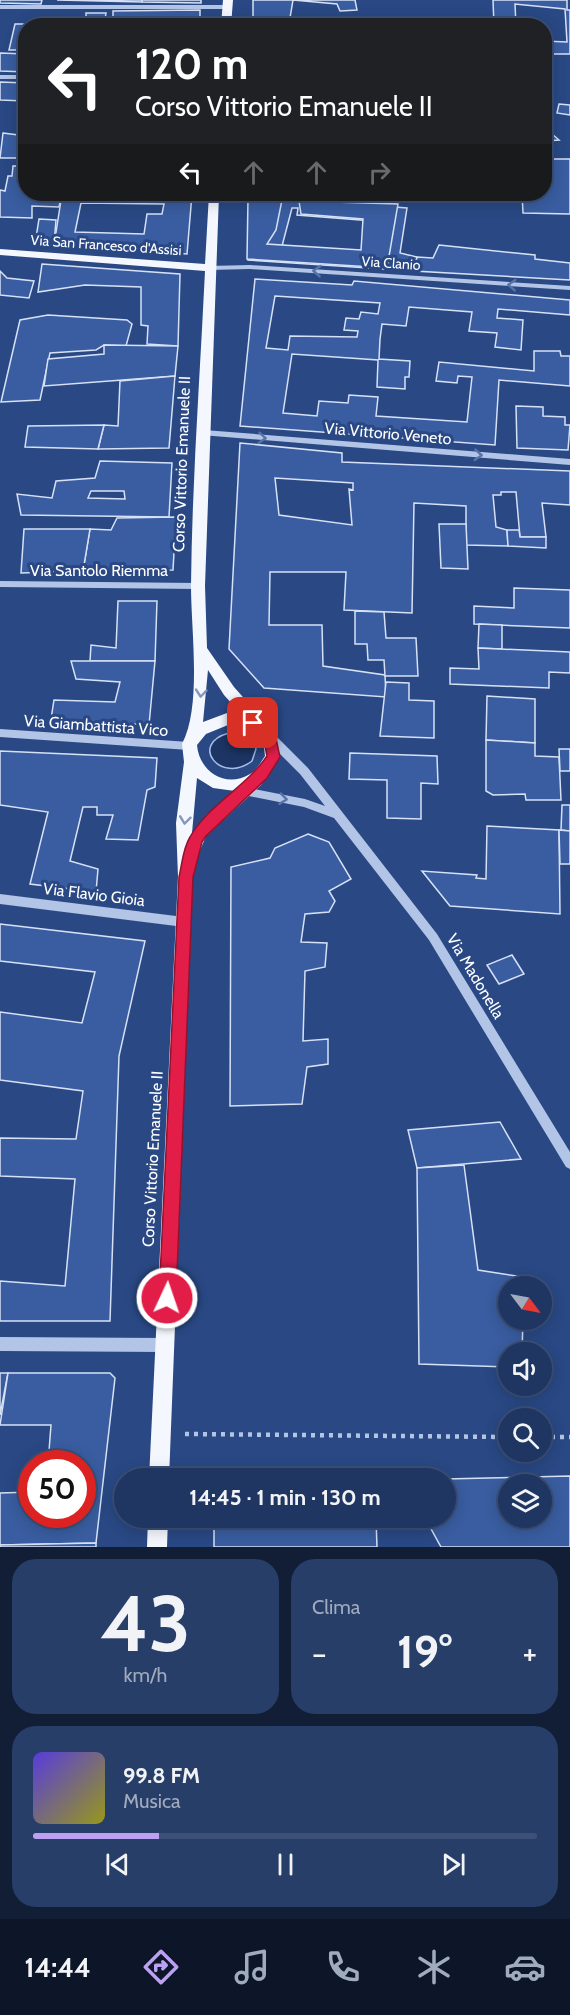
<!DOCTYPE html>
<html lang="it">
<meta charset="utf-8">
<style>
body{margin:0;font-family:Cabin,sans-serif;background:#273e69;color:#f1f3f6;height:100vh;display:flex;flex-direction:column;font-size:22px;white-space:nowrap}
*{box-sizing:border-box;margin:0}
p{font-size:20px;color:#a1abbe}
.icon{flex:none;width:33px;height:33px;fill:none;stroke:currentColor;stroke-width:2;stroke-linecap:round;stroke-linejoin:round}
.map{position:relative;height:1547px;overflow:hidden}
.sheet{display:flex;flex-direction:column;gap:12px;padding:12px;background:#111e36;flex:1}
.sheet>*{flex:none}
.guide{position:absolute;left:18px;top:18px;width:534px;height:183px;border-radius:24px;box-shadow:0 3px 15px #0003,0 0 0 2px #3c5078;background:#202124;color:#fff;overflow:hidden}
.needle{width:39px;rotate:122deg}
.controls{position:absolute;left:498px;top:1276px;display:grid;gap:12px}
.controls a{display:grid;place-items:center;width:54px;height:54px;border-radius:50%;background:#1f3663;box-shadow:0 3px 15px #0003,0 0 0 2px #3c5078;font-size:30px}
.speed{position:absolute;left:18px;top:1450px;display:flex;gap:12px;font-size:30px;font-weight:700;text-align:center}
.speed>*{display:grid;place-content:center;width:78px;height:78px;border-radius:50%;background:#1f3663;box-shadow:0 3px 15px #0003,0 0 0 2px #3c5078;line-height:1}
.speed .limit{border:9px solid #d22;background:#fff;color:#111}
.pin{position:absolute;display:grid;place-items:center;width:51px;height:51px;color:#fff;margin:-26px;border-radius:12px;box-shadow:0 3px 9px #0006}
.me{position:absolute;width:66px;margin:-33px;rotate:3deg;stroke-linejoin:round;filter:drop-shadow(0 0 4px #0008)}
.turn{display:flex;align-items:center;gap:21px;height:126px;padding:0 18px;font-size:27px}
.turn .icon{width:78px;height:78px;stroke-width:2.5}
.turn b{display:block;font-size:42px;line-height:51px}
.lanes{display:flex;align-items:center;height:57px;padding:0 18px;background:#0003;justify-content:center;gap:30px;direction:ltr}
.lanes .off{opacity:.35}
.big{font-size:45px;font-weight:800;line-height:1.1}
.sheet .widget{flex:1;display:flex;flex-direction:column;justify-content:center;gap:9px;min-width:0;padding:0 21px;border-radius:24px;background:#273e69}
.sheet .dial{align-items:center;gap:0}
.dial b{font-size:78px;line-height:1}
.song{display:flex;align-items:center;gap:18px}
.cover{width:72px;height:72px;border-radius:9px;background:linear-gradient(135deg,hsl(250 70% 55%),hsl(60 70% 35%))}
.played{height:6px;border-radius:3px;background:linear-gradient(90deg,#bca0f2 25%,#3c5078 25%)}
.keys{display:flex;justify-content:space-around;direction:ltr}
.heat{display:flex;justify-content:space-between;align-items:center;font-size:33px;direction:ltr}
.sheet .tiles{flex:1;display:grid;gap:12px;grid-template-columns:1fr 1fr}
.widget:last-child{grid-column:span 2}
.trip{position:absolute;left:114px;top:1468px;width:342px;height:60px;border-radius:30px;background:#1f3663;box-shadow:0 3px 15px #0003,0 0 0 2px #3c5078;font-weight:800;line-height:60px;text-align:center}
.dock{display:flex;height:96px;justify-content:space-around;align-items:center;background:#0c1628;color:#a1abbe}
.dock .icon{width:42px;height:42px}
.dock .selected{color:#bca0f2}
.dock b{font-size:27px;color:#f1f3f6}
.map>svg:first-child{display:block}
.water{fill:#1d3565;stroke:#a7bfe7;stroke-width:1.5}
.building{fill:#395da0;stroke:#d6e1f6;stroke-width:1.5;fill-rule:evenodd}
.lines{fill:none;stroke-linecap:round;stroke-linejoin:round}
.path{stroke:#b3c5e7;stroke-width:4.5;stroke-dasharray:4 5;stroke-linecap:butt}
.minor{fill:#b3c5e7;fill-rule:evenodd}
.major{fill:#f4f7fe;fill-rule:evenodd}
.oneway{stroke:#5974a7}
.oneway2{stroke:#8497bb}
.route{fill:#e11d48;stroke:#92132f;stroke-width:1.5}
.labels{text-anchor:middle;stroke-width:6;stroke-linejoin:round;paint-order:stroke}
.far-street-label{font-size:14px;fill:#fff;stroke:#294884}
.street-label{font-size:16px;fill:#fff;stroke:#294884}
</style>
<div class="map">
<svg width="570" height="1547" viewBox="0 0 570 1547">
<rect width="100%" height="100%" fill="#294884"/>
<!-- water -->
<path class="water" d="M229,733C242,733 251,736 256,749L252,761C221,785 188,744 229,733Z"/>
<!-- building -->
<g class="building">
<path d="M0,0H42L41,4L0,3Z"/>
<path d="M57,0H142V2Z"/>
<path d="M142,0H201V3L142,2Z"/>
<path d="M253,0H355L357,10L340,11L337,4L293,0L290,18L301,19L300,26H253Z"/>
<path d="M493,0H567V10H570V54H544V41L567,42L565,9L515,4L516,26H494Z"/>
<path d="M200,10V26H113V11Z"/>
<path d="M86,13H106L104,25L86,24Z"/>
<path d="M15,24H33L26,26V50H9Z"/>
<path d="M0,53L26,54V72L0,71Z"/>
<path d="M0,82L26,83L25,101L0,100Z"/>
<path d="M559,104L570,105V115L557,113Z"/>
<path d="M544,127L559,140L544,141Z"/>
<path d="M3,133L26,136V158H0Z"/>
<path d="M544,159H570V214L523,213L522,194H544Z"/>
<path d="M13,166H26V194H62L59,207L32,206V218L0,217V190L5,191L8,176H12Z"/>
<path d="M62,194H192L187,254L54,245ZM81,203L164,204L162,214H147L144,234L75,232Z"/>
<path d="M252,194H395V207L407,208L400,253L417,257L414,271L248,260ZM292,208H298L297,215L373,221L367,251L282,246Z"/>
<path d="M248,198L282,200L276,230L267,244L361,250L363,219L301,214L299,201L398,204L387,268L247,259Z"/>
<path d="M39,219L56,220L54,245L35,244Z"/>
<path d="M439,245L535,255V259L570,263V280L414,271L417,257L433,258Z"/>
<path d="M42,264L180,274L178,346L147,344L148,326L141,325V287L85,285L38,292Z"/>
<path d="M0,271L7,278L34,281L29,298L0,295Z"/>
<path d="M255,279L352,285L354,281L570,300V315L498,309L497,318L523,320L521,350L495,347L497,333L469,331L472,312L409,307L406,326L382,324L380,339L379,359L410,361L409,377H405V389L377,387L378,360L292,354L283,413L317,416L319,401L348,403L349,395L378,397L376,416L467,422L472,377L458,376L457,383L436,381L439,362L534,371V351H560L561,356H570V386L499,380L495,445L240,426ZM275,296L380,303L378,314L361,312L359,319L346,318L344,330L358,331L357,337L290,336L288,350L266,348Z"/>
<path d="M48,315L127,320L132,324L126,346L104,345L96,350L50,353L40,400L1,402L20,320Z"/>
<path d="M104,345L178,346L175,376L44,386L48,359L104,354Z"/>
<path d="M175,376L169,448L98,449L104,425L118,426L120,381Z"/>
<path d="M516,406L543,407V416L565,417V425H570L568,450L517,448Z"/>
<path d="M104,425L98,449L25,447L28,426Z"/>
<path d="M240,443L342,453V462L570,471V505L542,503L546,537H520L516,492H501V495H493L496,527L507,530L508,546L466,545V506L414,503L412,613L344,610L346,572H270L269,625H322L323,666L385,675L386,697L264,688L229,649ZM275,478L353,483V490L349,489L352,525L279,515Z"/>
<path d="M100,461L172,463L169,517L21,515L17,494L52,498L56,481L95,478ZM91,491H124L125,499L88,498Z"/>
<path d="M176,517L173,570L83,571L90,529L111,530L117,518Z"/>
<path d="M439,524H466L468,569L441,568Z"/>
<path d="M24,529H90L83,571L21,573Z"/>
<path d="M507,530H519L520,537H546V548L508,546Z"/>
<path d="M514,588L570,590V628L474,624V606L514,608Z"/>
<path d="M118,601H157L155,661H90L91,645L116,648Z"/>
<path d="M355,611L384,612L386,638H416L418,676H385L384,660H368L367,644H355Z"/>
<path d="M479,624L502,625V649L478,648Z"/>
<path d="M478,648L570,652V673L549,672V688L450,684V668L479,669Z"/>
<path d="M71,661H155L149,725L51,719L54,700L115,702L120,682L76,679Z"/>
<path d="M386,682L409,683V700L434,701V738L380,736Z"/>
<path d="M487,696L535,699V743L486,740Z"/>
<path d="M486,740L535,743V756L559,757L561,800H526L525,794L493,795L486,791Z"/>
<path d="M559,749H570V771H560Z"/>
<path d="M0,751L157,758L155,787L147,790L138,840L106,839L113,815H97V807H83L70,861L98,869L96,892L30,884L48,812L0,805Z"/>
<path d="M350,753L437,756L438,784L421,783V819L387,818V780L349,779Z"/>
<path d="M562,805H570V831L561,830Z"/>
<path d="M487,826L559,830L560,914L450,906L422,871L477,875L476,878L486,879Z"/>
<path d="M559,830L570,831V864H560Z"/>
<path d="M308,834L329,842L351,879L329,891L335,901L329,912L305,914L301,942L327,943L325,967L305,971L303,1041L328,1039V1064L307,1067L302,1104L230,1106L231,867L270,858L275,848Z"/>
<path d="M0,924L145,941L119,1056L110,1321H0V1281L65,1286L75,1179L0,1176V1138L76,1139L83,1091L0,1080V1012L82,1023L95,972L0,961Z"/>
<path d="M512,955L524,974L499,984L487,965Z"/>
<path d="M500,1122L521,1159L417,1168L408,1130Z"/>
<path d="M464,1165L478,1270L523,1277V1287H508V1320H523L522,1353H508V1367L419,1364L417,1168Z"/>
<path d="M0,1373H8L0,1415Z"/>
<path d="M8,1373H110L115,1378L96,1543L0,1545V1493L32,1492V1515H82V1464H48L51,1425H0Z"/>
<path d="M570,1476V1547H441L430,1527L427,1518H446L445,1479ZM508,1485H542V1518H508Z"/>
<path d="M214,1518H376L377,1547H214Z"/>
<path d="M96,1543V1547H0V1545Z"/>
</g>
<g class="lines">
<!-- path -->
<g class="path">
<path d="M185,1434L508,1437"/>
<path d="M542,1437H570"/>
</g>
<!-- minor -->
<g class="minor">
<path d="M0,5H228L231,7L228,9H0Z"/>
<rect x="0" y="75" width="26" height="4"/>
<path d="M250,265L570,286V290L250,269L209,270L205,268L209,266Z"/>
<path d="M204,430L570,459V465L201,435L200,433Z"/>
<path d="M0,581L198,583L203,586L198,589L0,587Z"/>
<path d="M0,729L189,742L193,743L194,746L193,749L189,750L0,737Z"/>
<path d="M270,733L274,734L308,768L437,934L570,1152V1169L566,1167L429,940L334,818L304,807L234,793L233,790L234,787L238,786L305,799L325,806L300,774L266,740L265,737Z"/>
<path d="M0,894L184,917L188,919L190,922L188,925L184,927L0,904Z"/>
<path d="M0,1337L165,1338L170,1340L172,1345L170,1350L165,1352L0,1351Z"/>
</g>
<!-- major -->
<g class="major">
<path d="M223,0H233L231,26H221Z"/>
<path d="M209,194H219L205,586L207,648L234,687L275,733L280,757L261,785L206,836L193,867L169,1479H149L178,877L176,823L184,762L182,744C202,706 191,631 191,586C192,481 200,376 205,271L0,255V249L205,264ZM208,670L224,695L243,716L227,713L203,722ZM228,725L249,728L263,740L265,756C261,762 256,771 250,774C225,789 199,771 197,745L206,734ZM197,778L213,788L235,791L192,833Z"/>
<path d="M148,1518H168L167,1547H147Z"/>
</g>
</g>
<!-- one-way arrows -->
<defs><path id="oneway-chevron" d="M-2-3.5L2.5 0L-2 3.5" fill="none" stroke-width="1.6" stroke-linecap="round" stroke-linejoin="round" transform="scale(1.5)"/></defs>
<g class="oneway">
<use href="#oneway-chevron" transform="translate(317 271) rotate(-176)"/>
<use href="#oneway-chevron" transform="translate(512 285) rotate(-176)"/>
<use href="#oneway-chevron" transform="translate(262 438) rotate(5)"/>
<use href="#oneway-chevron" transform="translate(478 455) rotate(4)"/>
<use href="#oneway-chevron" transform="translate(283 799) rotate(7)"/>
</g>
<g class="oneway2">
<use href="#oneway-chevron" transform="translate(201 693) rotate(95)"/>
<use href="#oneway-chevron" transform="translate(185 820) rotate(97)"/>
</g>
<!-- route -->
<path class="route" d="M253,718L275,734L280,757L267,778L206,836L202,842L193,877L176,1298L173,1304L167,1306L161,1304L159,1298L179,877C182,864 183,848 190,837C208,805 246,787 267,756L264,740L246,723Z"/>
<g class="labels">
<!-- far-street labels -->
<g class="far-street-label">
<text transform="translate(106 245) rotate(4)" y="5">Via San Francesco d'Assisi</text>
<text transform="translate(391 263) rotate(4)" y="5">Via Clanio</text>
</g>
<!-- street labels -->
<g class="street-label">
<text transform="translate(388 433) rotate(5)" y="6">Via Vittorio Veneto</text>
<text transform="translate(181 464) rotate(-88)" y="6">Corso Vittorio Emanuele II</text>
<text x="99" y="576">Via Santolo Riemma</text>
<text transform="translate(96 725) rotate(4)" y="6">Via Giambattista Vico</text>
<text transform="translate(94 894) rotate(7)" y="6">Via Flavio Gioia</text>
<text transform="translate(476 976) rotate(59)" y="6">Via Madonella</text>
<text transform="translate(152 1159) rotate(-87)" y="6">Corso Vittorio Emanuele II</text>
</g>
</g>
</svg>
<div class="controls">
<a><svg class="needle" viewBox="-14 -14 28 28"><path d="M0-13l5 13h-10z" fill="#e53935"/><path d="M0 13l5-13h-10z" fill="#a1abbe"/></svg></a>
<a><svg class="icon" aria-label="sound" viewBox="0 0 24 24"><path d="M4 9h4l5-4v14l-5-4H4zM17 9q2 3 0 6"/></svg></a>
<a><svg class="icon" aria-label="search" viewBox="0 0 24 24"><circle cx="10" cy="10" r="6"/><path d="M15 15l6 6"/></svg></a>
<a><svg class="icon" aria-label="layers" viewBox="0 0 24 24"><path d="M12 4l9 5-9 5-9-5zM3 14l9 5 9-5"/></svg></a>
</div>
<div class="speed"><div class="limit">50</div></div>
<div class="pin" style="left:253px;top:723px;background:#d93025"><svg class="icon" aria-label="arrive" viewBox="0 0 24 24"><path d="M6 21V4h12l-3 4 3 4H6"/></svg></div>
<svg class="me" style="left:167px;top:1298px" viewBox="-20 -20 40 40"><circle r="17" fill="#e11d48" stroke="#fff" stroke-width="3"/><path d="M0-11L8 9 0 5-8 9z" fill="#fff"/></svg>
<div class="trip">14:45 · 1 min · 130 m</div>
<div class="guide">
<div class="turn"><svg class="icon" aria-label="left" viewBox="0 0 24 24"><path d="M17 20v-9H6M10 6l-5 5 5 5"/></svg><div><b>120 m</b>Corso Vittorio Emanuele II</div></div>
<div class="lanes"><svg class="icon" aria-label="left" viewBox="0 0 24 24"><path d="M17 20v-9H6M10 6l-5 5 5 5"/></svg><svg class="icon off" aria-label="ahead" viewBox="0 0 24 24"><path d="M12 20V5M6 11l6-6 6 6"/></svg><svg class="icon off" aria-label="ahead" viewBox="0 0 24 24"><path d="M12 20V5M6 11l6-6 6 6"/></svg><svg class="icon off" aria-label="right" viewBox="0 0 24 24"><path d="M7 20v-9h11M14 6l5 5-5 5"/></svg></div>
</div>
</div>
<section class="sheet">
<div class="tiles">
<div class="widget dial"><b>43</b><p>km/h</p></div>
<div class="widget"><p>Clima</p>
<div class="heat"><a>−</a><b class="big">19°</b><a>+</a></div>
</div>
<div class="widget">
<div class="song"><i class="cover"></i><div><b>99.8 FM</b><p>Musica</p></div></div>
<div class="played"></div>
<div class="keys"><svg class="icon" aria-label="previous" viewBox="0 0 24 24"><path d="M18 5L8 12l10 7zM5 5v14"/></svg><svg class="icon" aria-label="pause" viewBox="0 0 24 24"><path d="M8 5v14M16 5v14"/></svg><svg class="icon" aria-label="next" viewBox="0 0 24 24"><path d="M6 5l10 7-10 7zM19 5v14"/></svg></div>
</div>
</div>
</section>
<nav class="dock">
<b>14:44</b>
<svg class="icon selected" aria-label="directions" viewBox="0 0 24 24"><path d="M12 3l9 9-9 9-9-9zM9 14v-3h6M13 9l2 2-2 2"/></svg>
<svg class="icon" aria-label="music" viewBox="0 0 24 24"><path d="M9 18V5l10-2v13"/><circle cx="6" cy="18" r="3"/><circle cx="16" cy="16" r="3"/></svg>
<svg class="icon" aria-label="phone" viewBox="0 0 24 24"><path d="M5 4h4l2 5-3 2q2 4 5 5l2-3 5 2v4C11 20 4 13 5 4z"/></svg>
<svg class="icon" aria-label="climate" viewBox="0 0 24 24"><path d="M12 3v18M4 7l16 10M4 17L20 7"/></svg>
<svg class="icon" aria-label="car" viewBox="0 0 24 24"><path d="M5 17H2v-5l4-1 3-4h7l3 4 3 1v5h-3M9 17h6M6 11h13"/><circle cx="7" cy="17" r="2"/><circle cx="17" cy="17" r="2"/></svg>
</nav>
